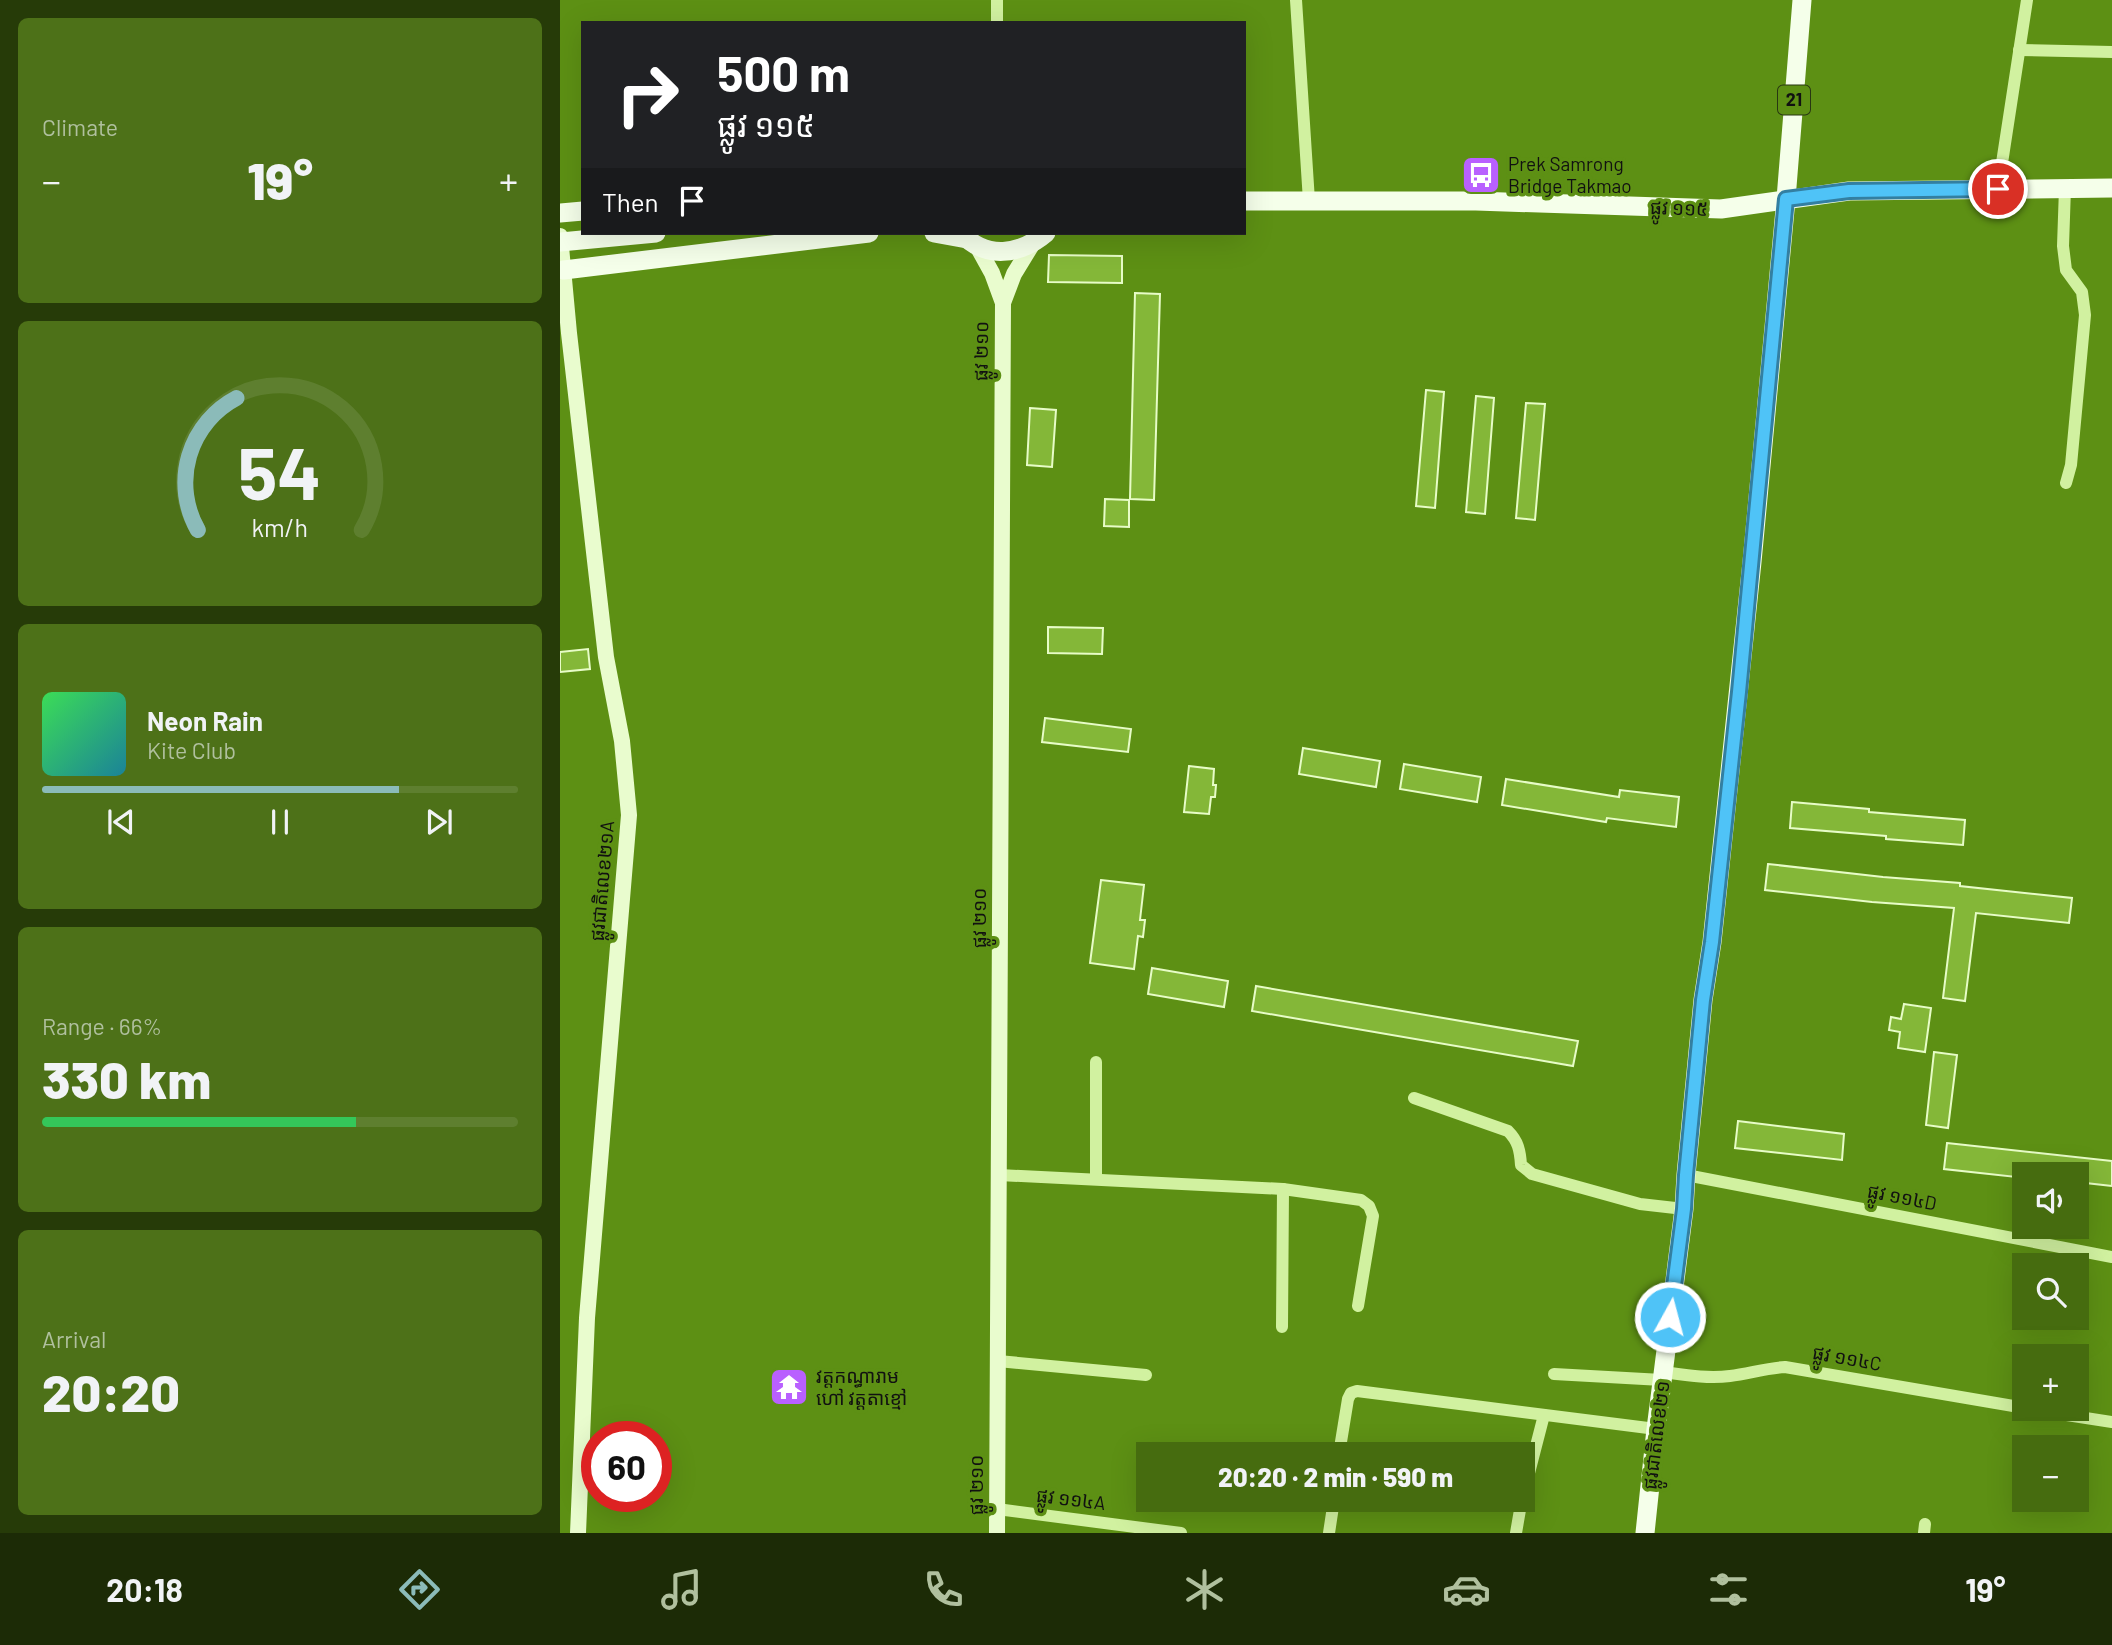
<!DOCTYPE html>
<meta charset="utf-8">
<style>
body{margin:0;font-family:Barlow,"Noto Sans Khmer",sans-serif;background:#4d7118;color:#f1f3f6;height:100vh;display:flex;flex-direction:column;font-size:26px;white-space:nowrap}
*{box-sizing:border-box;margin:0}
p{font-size:23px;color:#b0c09e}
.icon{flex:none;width:38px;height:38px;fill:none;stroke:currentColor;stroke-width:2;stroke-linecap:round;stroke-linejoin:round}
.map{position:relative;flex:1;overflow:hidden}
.sheet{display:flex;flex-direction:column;gap:18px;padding:18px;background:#263b08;width:560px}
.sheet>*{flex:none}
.guide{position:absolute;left:21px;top:21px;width:665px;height:214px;border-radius:0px;box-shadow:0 7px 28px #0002;background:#202124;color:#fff;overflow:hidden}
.controls{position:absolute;left:1452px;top:1162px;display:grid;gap:14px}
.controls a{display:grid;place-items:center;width:77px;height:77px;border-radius:0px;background:#466c0f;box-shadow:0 7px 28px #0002;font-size:35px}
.speed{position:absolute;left:21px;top:1421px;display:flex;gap:14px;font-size:35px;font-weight:700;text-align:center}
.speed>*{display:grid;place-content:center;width:91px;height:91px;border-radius:50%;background:#466c0f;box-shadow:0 7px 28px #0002;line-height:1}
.speed .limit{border:10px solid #d22;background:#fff;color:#111}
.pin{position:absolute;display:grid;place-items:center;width:60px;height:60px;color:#fff;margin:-30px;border:4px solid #fff;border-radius:50%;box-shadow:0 2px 7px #0007}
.me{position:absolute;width:77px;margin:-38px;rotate:7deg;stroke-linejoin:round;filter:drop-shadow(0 0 5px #0008)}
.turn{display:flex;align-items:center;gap:24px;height:147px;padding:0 21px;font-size:32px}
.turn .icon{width:91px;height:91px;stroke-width:2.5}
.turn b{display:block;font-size:49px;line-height:60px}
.then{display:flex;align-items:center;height:66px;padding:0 21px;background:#0003;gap:14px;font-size:26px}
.big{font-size:52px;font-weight:800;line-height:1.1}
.sheet .card{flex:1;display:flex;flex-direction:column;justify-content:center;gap:10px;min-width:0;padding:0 24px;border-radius:10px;background:#4d7118}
.sheet .dial{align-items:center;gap:0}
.dial svg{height:182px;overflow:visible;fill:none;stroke:#5e7f2f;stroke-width:7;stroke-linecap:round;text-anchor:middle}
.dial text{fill:#f1f3f6;stroke:none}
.song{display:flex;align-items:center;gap:21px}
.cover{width:84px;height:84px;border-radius:10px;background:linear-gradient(135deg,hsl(130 70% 55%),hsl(190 70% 35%))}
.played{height:7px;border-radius:4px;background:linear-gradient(90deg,#8bbbb9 75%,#5e7f2f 75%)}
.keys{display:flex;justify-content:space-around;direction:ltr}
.heat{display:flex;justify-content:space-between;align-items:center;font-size:38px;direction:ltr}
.charge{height:10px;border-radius:5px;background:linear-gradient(90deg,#34c759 66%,#5e7f2f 0)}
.trip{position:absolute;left:576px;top:1442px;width:399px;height:70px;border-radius:0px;background:#466c0f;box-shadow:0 7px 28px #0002;font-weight:800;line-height:70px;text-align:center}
.menu{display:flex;height:112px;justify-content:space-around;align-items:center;background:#1c2b06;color:#b0c09e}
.menu .icon{width:49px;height:49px}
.menu .on{color:#8bbbb9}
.menu b{font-size:32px;color:#f1f3f6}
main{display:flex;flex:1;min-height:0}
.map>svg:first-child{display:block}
.building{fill:#84b738;stroke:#e7fcc7;stroke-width:2}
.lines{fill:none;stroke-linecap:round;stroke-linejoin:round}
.street{stroke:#d1f1a0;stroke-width:12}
.secondary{stroke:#e9fcce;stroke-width:16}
.primary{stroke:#f5ffea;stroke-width:19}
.primary-bridge{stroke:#f5ffea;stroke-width:19}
.route-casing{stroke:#337fa1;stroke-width:18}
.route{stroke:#4fc3f7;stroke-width:12}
.labels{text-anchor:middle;stroke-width:7;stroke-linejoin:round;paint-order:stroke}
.shield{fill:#5d9014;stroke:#283712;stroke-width:2}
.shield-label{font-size:18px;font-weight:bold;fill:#111}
.poi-label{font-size:19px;fill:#111;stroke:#5d9014;text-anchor:start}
.street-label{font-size:19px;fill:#111;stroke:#5d9014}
</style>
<main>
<section class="sheet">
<div class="card"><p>Climate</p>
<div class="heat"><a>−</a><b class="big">19°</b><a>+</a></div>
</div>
<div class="card dial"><svg viewBox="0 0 100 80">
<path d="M14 69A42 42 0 1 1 86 69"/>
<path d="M14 69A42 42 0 0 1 31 11" stroke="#8bbbb9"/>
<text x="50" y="56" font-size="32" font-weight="700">54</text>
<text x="50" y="72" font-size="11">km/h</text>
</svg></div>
<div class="card">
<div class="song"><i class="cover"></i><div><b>Neon Rain</b><p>Kite Club</p></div></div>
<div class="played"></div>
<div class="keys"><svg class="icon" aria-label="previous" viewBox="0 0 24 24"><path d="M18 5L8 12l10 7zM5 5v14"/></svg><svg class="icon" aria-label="pause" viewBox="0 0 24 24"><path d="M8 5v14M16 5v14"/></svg><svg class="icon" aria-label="next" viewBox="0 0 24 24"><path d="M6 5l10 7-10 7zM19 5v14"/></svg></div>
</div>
<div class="card"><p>Range · 66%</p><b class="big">330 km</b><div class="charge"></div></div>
<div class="card"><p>Arrival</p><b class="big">20:20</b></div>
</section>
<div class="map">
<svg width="1552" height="1533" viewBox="0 0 1552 1533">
<rect width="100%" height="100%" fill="#5d9014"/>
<!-- building -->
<g class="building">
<path d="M489,255L562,256V283L488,282Z"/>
<path d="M575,293L600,294L594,500L570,499Z"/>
<path d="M866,390L884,392L875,508L856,506Z"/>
<path d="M916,396L934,398L925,514L906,512Z"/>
<path d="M966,403L985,404L975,520L956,518Z"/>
<path d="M470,408L496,410L492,467L467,465Z"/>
<path d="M545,499L569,500V527L544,526Z"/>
<path d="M488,627L543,628L542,654L488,653Z"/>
<path d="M28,649L30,669L0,672V652Z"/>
<path d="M485,718L571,729L568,752L482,742Z"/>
<path d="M743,748L820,761L816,787L739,774Z"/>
<path d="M844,764L921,777L917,802L840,789Z"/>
<path d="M629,766L654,769L653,785H656L655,797H651L649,814L624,812Z"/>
<path d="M946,779L1059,797L1060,790L1119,797L1116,827L1047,818L1046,822L942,805Z"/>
<path d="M1232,802L1309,809V812L1405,820L1403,845L1326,839V836L1230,828Z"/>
<path d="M1208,864L1323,877L1400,883V886L1512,898L1509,923L1416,913L1405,1001L1383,998L1394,908L1312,902L1205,890Z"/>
<path d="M541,880L584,885L580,920H585L583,937L578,936L574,969L530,963Z"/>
<path d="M592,968L668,981L664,1007L588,994Z"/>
<path d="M696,986L1018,1041L1013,1066L692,1011Z"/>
<path d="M1344,1004L1371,1008L1365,1052L1338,1048L1340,1032L1329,1030L1331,1017L1341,1019Z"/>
<path d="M1374,1052L1397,1055L1388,1128L1366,1125Z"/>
<path d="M1178,1121L1284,1134L1282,1160L1175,1148Z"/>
<path d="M1387,1143L1552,1161V1186L1517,1182V1174H1465V1178L1384,1169Z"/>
</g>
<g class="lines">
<!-- street -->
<g class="street">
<path d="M437,0V23"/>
<path d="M736,0L749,201"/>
<path d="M1459,50L1552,52"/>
<path d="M1505,188L1503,246L1506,270L1522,292L1525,315L1511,465L1506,483"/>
<path d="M1438,189L1467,0"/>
<path d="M854,1098L948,1131C958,1141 960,1150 961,1165L972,1174L1080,1204L1124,1209"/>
<path d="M439,1175L723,1189L801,1200L809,1206L813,1216L798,1306"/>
<path d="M1126,1175L1552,1257"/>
<path d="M536,1179V1062"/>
<path d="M722,1327L723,1189"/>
<path d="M438,1361L586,1375"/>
<path d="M1103,1372C1125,1375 1148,1379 1170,1376C1188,1374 1206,1368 1225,1367L1465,1408"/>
<path d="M994,1374L1102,1380"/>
<path d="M1468,1409L1552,1422"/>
<path d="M779,1454L788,1399L791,1393L797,1391L1096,1429"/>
<path d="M437,1509L621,1533"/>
<path d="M769,1533L774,1500"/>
<path d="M956,1533L961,1504L984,1415"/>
<path d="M1364,1533L1365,1524"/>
</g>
<!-- secondary -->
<g class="secondary">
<path d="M0,236L9,333L46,657L62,741L69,815L27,1318L18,1533"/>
<path d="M417,246L432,273L443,303L437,1533"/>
<path d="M443,303L454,274L473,243"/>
</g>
<!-- primary -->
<g class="primary">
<path d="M684,201H916L1161,209L1289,191L1552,188"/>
<path d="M0,213L23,211"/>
<path d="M374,233L407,239"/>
<path d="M401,233C426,260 460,255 486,233"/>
<path d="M4,270L309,233"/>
<path d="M1085,1533L1096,1429L1124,1209L1126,1175L1143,1000L1152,942L1192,562L1226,199L1242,0"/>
</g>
<!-- primary-bridge -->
<path class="primary-bridge" d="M0,242L96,233"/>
</g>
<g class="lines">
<!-- route casing -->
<g class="route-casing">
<path id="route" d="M1110,1317L1124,1209L1126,1175L1143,1000L1152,942L1179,692L1226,199L1289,191L1438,189"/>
</g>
<!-- route -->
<use href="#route" class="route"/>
</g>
<!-- icons -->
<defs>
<g id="bus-square" transform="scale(2.0125)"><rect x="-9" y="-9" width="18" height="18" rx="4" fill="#b960ff" stroke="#5d9014"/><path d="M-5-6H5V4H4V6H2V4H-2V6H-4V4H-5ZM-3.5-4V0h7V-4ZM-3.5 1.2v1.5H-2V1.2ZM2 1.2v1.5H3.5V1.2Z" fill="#fff"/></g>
<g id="temple-square" transform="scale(2.0125)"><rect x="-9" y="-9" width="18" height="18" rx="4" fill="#b960ff" stroke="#5d9014"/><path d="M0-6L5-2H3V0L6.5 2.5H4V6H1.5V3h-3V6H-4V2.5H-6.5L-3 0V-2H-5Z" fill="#fff"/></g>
</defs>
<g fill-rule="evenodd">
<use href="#bus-square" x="921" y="175"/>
<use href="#temple-square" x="229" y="1387"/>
</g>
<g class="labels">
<!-- shield labels -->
<rect class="shield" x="1218" y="85.5" width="32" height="29" rx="5"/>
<g class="shield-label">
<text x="1234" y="106">21</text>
</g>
<!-- poi labels -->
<g class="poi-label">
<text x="948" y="171">Prek Samrong<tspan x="948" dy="22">Bridge Takmao</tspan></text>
<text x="256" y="1383">វត្តកណ្ធារាម<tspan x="256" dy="22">ហៅ វត្តតាខ្មៅ</tspan></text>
</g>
<!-- street labels -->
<g class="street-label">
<text transform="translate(1119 208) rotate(2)" y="7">ផ្លូវ ១១៥</text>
<text transform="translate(421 351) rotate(-89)" y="7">ផ្លូវ ២១០</text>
<text transform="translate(42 881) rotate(-85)" y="7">ផ្លូវជាតិលេខ២១A</text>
<text transform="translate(419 918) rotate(-90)" y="7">ផ្លូវ ២១០</text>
<text transform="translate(1342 1197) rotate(11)" y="7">ផ្លូវ ១១៤D</text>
<text transform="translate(1287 1358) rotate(10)" y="7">ផ្លូវ ១១៤C</text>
<text transform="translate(1096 1435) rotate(-83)" y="7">ផ្លូវជាតិលេខ២១</text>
<text transform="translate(416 1485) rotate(-90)" y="7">ផ្លូវ ២១០</text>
<text transform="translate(511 1499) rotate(7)" y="7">ផ្លូវ ១១៤A</text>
</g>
</g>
</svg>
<div class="controls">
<a><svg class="icon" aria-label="sound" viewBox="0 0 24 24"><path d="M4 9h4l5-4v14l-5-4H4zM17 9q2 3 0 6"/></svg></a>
<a><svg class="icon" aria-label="search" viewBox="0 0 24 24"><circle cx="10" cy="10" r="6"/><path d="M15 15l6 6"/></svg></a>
<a>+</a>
<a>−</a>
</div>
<div class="speed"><div class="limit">60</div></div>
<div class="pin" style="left:1438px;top:189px;background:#d93025"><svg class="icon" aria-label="arrive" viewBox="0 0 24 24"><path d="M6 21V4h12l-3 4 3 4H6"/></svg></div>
<svg class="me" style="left:1110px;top:1317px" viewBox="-20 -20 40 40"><circle r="17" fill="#4fc3f7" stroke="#fff" stroke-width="3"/><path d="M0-11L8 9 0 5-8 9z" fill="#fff"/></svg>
<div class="trip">20:20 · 2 min · 590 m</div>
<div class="guide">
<div class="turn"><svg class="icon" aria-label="right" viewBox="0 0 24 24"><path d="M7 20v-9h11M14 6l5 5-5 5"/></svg><div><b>500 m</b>ផ្លូវ ១១៥</div></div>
<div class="then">Then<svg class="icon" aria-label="arrive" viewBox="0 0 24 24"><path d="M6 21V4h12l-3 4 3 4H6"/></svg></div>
</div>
</div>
</main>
<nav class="menu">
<b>20:18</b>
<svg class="icon on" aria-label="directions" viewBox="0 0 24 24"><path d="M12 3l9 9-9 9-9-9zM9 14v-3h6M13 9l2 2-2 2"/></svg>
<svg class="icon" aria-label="music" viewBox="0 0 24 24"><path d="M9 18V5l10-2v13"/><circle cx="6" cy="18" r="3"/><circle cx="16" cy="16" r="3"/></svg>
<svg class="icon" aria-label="phone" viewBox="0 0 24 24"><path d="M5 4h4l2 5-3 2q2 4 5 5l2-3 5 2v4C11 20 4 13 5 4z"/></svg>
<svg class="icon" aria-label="climate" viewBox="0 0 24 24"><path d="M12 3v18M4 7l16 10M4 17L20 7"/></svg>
<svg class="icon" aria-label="car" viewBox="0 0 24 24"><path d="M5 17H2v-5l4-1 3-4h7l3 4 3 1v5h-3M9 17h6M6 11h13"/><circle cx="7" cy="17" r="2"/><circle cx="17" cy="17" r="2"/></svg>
<svg class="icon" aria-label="filters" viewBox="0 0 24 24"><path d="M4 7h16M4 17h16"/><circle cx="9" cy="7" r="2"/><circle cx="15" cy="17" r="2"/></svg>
<b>19°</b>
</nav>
